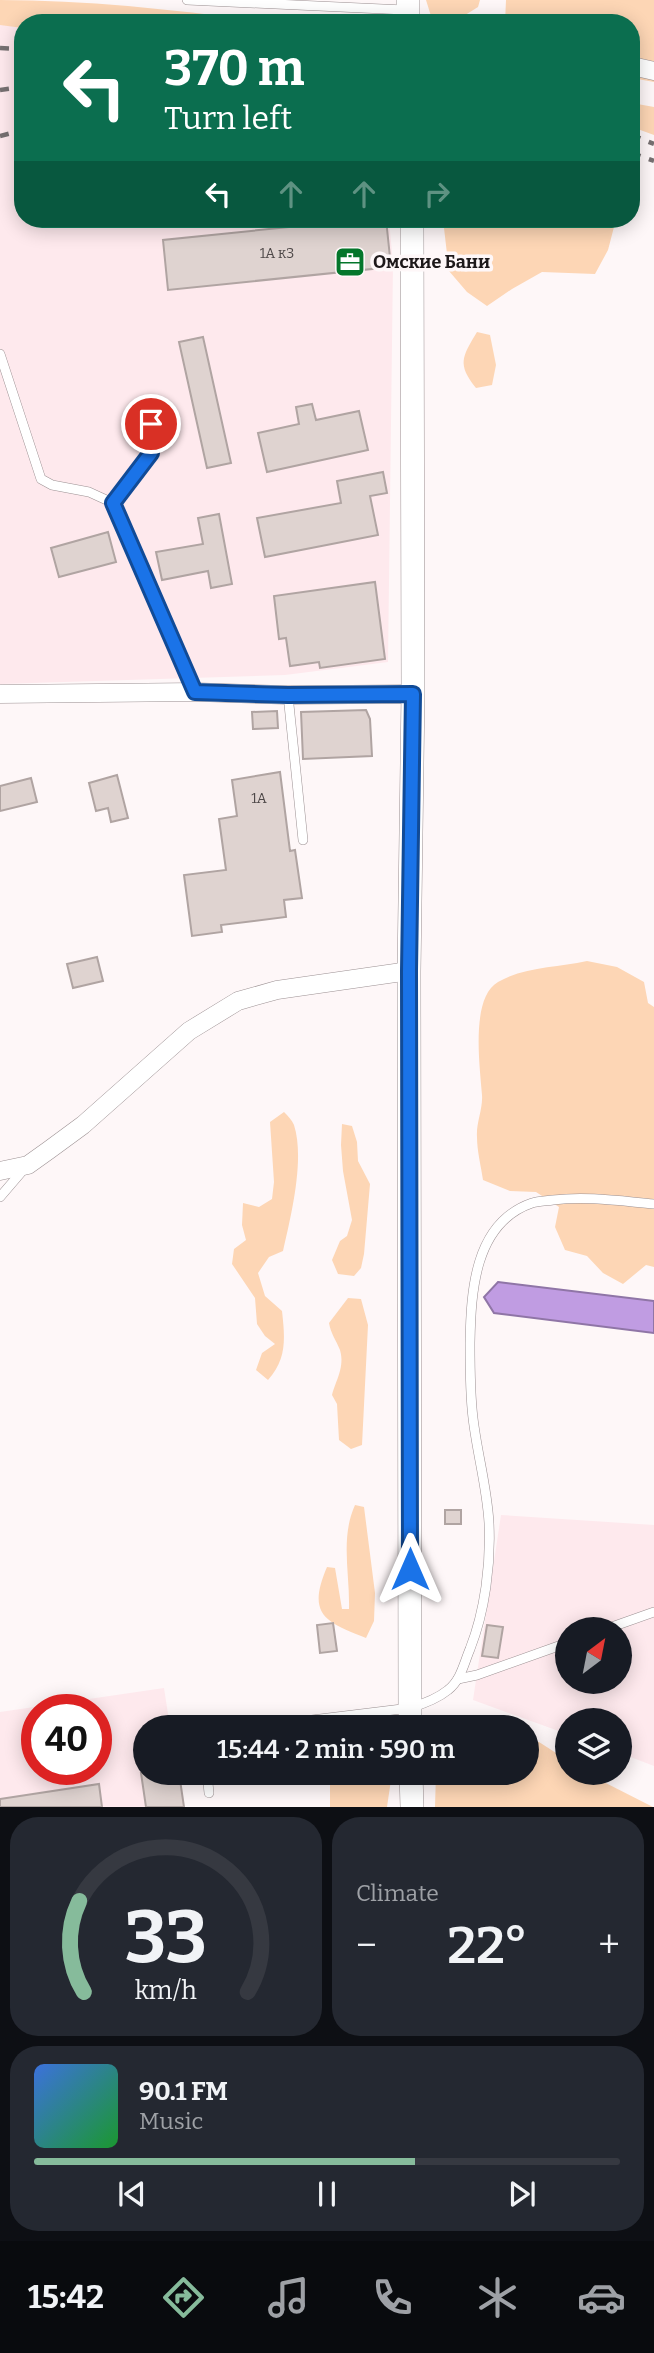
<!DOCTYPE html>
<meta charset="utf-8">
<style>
body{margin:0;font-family:Bitter,serif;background:#242831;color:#f1f3f6;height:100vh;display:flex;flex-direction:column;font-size:26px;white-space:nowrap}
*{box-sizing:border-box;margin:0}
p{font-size:23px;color:#9ea1a6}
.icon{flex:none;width:38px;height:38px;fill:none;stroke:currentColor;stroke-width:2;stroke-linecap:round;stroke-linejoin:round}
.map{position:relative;height:1807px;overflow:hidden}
.sheet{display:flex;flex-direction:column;gap:10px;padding:10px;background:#0d0f14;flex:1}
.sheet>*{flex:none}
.banner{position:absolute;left:14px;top:14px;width:626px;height:214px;border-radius:28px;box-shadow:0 4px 18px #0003;background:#0b6e4f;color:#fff;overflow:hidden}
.needle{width:46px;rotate:32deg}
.tools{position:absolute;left:555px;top:1617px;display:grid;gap:14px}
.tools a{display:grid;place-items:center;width:77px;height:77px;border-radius:50%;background:#171b24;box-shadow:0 4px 18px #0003;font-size:35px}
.speed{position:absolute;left:21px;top:1694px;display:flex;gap:14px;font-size:35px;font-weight:700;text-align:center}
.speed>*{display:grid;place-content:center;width:91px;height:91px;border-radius:50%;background:#171b24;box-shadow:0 4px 18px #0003;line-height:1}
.speed .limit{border:10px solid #d22;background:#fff;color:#111}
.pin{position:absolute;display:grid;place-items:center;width:60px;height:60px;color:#fff;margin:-30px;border:4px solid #fff;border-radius:50%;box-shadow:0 2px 7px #0007}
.me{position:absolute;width:77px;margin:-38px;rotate:0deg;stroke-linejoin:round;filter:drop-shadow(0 0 5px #0008)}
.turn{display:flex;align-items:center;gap:24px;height:147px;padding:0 35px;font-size:32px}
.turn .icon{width:91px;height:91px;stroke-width:2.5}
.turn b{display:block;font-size:49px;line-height:60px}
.lanes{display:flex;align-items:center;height:66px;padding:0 35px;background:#0003;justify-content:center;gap:35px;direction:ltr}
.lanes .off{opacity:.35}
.big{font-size:52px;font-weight:600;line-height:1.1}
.sheet .tile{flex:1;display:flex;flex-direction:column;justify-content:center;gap:10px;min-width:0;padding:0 24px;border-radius:28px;background:#242831}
.sheet .dial{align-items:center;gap:0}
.dial svg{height:182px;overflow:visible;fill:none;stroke:#363941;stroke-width:7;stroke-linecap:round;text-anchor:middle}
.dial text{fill:#f1f3f6;stroke:none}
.song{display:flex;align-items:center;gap:21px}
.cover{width:84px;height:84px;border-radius:10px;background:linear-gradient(135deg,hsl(220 70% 55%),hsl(130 70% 35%))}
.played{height:7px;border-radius:4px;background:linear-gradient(90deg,#86bb9b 65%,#363941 65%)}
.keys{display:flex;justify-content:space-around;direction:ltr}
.heat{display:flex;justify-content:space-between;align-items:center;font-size:38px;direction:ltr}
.sheet .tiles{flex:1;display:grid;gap:10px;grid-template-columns:1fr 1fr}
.tile:last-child{grid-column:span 2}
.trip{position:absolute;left:133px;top:1715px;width:406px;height:70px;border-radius:35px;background:#171b24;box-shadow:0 4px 18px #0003;font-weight:600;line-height:70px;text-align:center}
.tab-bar{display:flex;height:112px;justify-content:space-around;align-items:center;background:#090b0e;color:#9ea1a6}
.tab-bar .icon{width:49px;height:49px}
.tab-bar .selected{color:#86bb9b}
.tab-bar b{font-size:32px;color:#f1f3f6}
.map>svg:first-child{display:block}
.built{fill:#fee9ed;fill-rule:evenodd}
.green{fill:#fdd6b5}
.water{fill:#c09ce2;stroke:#8f75a6;stroke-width:2}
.building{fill:#dfd3d0;stroke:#b0a4a2;stroke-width:2}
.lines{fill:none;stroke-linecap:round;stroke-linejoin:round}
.service-casing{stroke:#9c9193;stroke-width:10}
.minor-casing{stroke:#9c9193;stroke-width:19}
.tertiary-casing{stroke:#9c9193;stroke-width:24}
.service{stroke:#fff;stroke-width:9}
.minor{stroke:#fff;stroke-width:18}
.tertiary{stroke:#fff;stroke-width:23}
.rail{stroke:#767071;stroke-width:4.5;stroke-dasharray:9 9;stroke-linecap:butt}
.route-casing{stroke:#114b97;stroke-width:18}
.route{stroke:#1a73e8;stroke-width:12}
.labels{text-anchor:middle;stroke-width:7;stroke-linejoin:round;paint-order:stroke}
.number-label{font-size:14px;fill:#4e4848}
.poi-label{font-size:18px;font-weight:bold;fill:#1e191a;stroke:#fef7f8;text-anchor:start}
</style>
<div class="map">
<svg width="654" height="1807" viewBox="0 0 654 1807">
<rect width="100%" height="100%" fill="#fef7f8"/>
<!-- built -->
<g class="built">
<path d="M0,7L23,23V219H389L393,264L388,662L285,675L0,684Z"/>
<path d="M501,1515L654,1525V1766L620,1753V1720H567V1734L473,1700ZM567,1629H620V1682H567Z"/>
<path d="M164,1688L170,1727H145V1773H177L183,1807H0V1712ZM37,1710H96V1769H37Z"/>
</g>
<!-- green -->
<g class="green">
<path d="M0,0C92,0 184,11 276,23H23V28L0,25Z"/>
<path d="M426,0H480L478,7L454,22L431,16Z"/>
<path d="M506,0H654V82L632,78V23H505Z"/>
<path d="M632,103L654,107V135L632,127Z"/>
<path d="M457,219H599L614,227L608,250L595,274L542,272L512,289L487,306L467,292L449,271L444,228Z"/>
<path d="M477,332L490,335L496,365L492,385L476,388C457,364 462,357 477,332Z"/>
<path d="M587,961L617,967L644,982L648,1003L654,1007V1267L646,1265L623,1284L603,1273L587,1256L565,1250L555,1227L559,1207L536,1192L510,1191L483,1180C481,1166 477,1151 477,1137C476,1123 483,1109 482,1095C480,1067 470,998 498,982C526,966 557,968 587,961Z"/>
<path d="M284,1112C288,1116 292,1120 294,1125C305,1159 291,1216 283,1251L269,1257L258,1273L265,1296L282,1311C285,1338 287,1359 268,1380L256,1370L262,1353L275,1344L265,1336L257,1324L255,1298L232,1264L234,1249L246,1240L242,1225L243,1203L259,1207L272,1199L274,1182L270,1122Z"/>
<path d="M342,1124L352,1126L357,1142L358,1161L370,1184L364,1254L361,1268L354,1276L338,1274L332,1260L340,1241L347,1236L352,1220L343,1171L341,1145Z"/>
<path d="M348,1298L361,1299L368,1325L362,1445L351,1449L339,1440L337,1404L332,1395C336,1380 345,1367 340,1350C336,1340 331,1334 329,1323Z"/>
<path d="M355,1505L364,1507L375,1593L374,1621L366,1638C324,1622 307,1614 327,1567L335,1568L342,1609H349C350,1574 340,1538 355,1505Z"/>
<path d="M527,1740L539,1742L567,1760V1773H586L653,1807H435L436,1773H527Z"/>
<path d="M330,1773H392L387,1807H330Z"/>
</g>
<!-- water -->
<path class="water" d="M498,1282L654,1301V1333L494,1313L484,1297Z"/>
<!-- building -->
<g class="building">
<path d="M317,219H386L391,267L168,290L163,240L318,224Z"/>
<path d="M203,337L231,463L207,468L179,342Z"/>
<path d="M312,404L316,420L359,411L368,450L267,472L258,433L299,424L296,407Z"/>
<path d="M383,472L387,493L370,496L378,535L265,557L257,518L341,503L337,481Z"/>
<path d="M219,514L232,584L211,588L208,571L162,580L156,552L203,544L198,518Z"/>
<path d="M108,532L116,562L59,577L51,548Z"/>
<path d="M375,582L385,659L320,668L319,662L290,666L286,638L279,639L274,596Z"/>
<path d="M366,710L370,719L372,756L303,759L301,712Z"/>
<path d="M277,711L278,728L253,729L252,712Z"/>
<path d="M280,772L290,851L295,850L302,898L284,900L286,917L221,925L222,932L192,936L184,875L226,870L219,819L237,816L232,780Z"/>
<path d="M117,775L128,818L111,822L108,808L96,811L89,783Z"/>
<path d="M31,778L37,802L0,811V786Z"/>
<path d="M97,957L103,981L73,988L67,964Z"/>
<rect x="445" y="1510" width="16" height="14"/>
<path d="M333,1623L337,1651L320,1653L317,1625Z"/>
<path d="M487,1625L503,1627L498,1658L482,1656Z"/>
<path d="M141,1773H179L184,1807H146Z"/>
<path d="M99,1784L102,1807H0V1799Z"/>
</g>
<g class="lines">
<!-- service casing -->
<g class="service-casing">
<g id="service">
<path d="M187,0L405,10"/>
<path d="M0,354L41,479L52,485L89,492L113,503L195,692"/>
<path d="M113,503L151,453V424"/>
<path d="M288,695L303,840"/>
<path d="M0,1197L24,1169"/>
<path d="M606,1629L654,1612"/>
<path d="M458,1679L477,1675L567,1643"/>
<path d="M254,1727L410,1708C423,1704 437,1699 448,1690C461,1680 464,1663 470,1649C485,1611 491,1564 489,1523C487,1487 477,1453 473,1418C470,1394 470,1368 470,1343C471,1292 474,1223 532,1203C539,1201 547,1201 553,1200C587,1196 620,1201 654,1204"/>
<path d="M207,1773L209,1793"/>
</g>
</g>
<!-- minor casing -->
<g class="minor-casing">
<g id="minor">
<path d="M632,66L654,71"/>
<path d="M0,694L195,692L288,695L413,694"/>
<path d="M0,1171L28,1165L49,1150L83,1125L189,1031L238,1001L277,990L409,971"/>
</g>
</g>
<!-- tertiary casing -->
<g class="tertiary-casing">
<g id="tertiary">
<path d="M408,0V23"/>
<path d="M410,1727L409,971L413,694L412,219"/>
<path d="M411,1773L412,1807"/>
</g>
</g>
<!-- service -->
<use href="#service" class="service"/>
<!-- minor -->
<use href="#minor" class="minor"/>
<!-- tertiary -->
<use href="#tertiary" class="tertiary"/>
<!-- rail -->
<g class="rail">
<path d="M0,48L23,49"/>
<path d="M0,90L23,87"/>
<path d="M632,135L654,144"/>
<path d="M0,136L23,130"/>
<path d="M632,153L654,161"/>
</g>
</g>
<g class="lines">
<!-- route casing -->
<g class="route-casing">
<path id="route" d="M151,424V453L113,503L195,692L288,695L413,694L409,971L410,1569"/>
</g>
<!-- route -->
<use href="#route" class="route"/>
</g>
<!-- icons -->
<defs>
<g id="office-square" transform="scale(1.575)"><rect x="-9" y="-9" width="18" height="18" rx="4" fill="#04762b" stroke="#fef7f8"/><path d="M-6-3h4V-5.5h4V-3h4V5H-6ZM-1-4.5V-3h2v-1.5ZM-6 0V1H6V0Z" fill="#fff"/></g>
</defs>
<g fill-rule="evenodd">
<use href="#office-square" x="350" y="262"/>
</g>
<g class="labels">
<!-- number labels -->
<g class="number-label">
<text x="277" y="258">1А к3</text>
<text x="259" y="803">1А</text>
</g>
<!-- poi labels -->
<g class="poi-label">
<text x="373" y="268">Омские Бани</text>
</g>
</g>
</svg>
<div class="tools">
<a><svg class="needle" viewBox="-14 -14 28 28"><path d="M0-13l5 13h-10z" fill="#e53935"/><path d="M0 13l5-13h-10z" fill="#9ea1a6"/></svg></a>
<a><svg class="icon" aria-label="layers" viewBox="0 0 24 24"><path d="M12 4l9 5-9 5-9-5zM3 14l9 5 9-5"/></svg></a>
</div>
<div class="speed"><div class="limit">40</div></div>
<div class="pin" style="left:151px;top:424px;background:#d93025"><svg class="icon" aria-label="arrive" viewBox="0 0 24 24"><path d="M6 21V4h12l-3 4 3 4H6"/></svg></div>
<svg class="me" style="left:410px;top:1569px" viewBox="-20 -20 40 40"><path d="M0-17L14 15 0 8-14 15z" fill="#1a73e8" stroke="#fff" stroke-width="4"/></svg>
<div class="trip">15:44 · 2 min · 590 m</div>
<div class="banner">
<div class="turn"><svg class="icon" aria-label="left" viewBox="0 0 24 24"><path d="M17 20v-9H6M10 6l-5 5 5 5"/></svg><div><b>370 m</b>Turn left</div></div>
<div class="lanes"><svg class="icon" aria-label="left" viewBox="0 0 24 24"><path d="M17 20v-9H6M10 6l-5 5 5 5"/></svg><svg class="icon off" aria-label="ahead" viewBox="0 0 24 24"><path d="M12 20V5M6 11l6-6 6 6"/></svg><svg class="icon off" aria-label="ahead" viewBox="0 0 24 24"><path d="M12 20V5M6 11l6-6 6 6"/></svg><svg class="icon off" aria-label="right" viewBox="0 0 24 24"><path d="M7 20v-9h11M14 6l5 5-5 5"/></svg></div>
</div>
</div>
<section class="sheet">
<div class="tiles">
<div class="tile dial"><svg viewBox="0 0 100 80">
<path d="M14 69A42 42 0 1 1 86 69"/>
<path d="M14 69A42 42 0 0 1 12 29" stroke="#86bb9b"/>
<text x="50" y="56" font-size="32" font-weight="700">33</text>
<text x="50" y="72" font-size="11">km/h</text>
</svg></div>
<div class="tile"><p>Climate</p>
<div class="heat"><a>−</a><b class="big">22°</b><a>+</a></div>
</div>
<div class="tile">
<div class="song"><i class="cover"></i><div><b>90.1 FM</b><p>Music</p></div></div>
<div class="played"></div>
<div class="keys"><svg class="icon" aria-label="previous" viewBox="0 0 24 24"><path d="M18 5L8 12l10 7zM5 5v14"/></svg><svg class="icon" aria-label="pause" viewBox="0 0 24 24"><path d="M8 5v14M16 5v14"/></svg><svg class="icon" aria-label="next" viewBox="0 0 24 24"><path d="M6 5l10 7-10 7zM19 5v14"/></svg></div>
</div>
</div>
</section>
<nav class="tab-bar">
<b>15:42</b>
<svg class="icon selected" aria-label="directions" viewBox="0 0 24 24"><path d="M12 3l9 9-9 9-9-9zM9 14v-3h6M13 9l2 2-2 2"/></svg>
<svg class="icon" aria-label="music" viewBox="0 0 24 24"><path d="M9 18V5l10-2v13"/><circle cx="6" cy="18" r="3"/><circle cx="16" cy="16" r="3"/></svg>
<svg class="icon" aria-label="phone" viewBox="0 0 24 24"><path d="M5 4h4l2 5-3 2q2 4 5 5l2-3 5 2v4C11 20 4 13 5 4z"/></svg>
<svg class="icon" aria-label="climate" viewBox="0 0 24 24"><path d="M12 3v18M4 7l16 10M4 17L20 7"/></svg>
<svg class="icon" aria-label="car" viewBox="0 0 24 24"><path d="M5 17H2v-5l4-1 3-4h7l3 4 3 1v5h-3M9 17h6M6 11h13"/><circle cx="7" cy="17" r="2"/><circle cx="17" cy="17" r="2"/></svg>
</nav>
